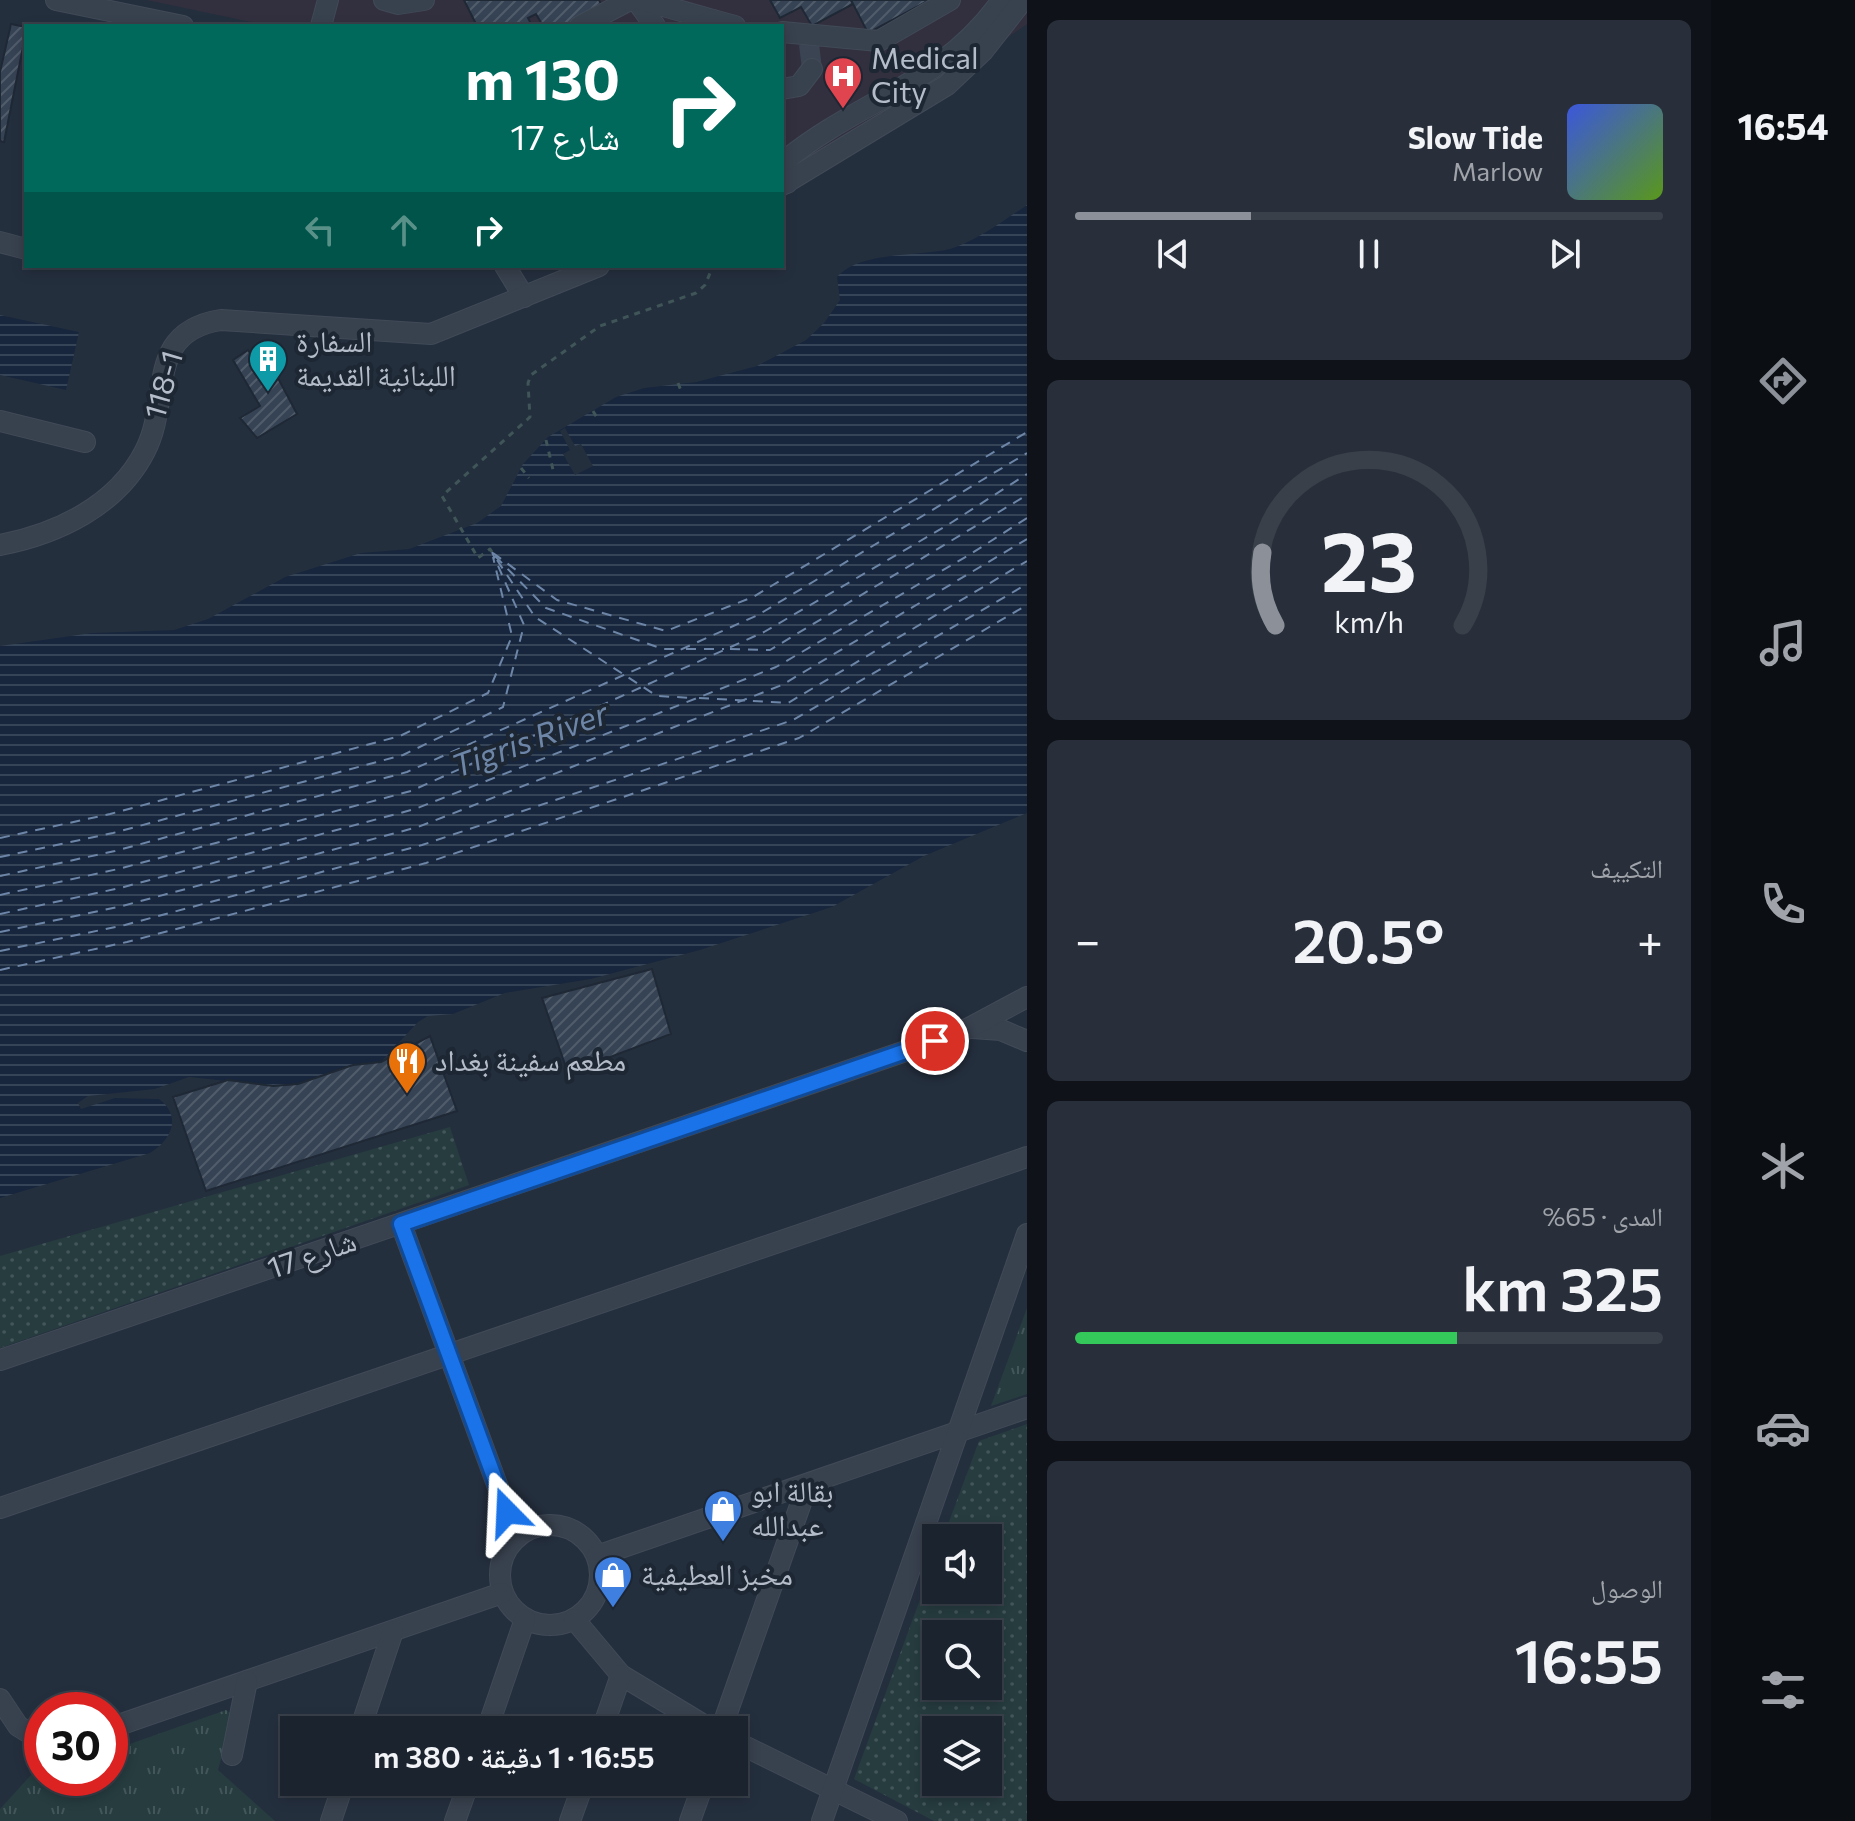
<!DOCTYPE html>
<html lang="ar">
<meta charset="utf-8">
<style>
body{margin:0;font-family:Commissioner,"Noto Naskh Arabic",sans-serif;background:#282f3a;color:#f1f3f6;direction:rtl;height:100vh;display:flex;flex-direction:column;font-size:30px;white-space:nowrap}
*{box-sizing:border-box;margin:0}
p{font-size:26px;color:#a0a4aa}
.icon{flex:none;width:44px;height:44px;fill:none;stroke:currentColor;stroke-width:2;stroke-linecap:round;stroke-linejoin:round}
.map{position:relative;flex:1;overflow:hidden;direction:ltr}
.drawer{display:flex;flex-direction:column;gap:20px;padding:20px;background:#0f1319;width:684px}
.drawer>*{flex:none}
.hud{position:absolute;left:24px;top:24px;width:760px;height:244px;border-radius:0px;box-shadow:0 4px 12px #0003,0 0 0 2px #39404a;direction:rtl;background:#00695c;color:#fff;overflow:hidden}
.fabs{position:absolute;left:922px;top:1524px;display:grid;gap:16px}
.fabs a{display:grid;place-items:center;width:80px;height:80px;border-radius:0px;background:#1b232e;box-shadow:0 4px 12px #0003,0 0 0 2px #39404a;font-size:40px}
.speed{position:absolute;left:24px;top:1692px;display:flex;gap:16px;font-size:40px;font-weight:700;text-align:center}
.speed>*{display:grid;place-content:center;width:104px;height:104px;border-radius:50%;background:#1b232e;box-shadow:0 4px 12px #0003,0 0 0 2px #39404a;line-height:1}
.speed .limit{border:12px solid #d22;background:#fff;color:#111}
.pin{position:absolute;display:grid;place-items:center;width:68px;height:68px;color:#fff;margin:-34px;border:4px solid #fff;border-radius:50%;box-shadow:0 2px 8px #0007}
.me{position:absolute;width:88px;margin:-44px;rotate:339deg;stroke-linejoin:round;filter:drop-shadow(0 0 6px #0008)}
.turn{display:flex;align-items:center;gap:28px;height:168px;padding:0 32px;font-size:36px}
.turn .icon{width:104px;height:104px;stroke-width:2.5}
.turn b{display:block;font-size:56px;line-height:68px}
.lanes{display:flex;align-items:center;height:76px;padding:0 32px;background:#0003;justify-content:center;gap:40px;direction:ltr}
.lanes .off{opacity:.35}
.big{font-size:60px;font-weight:600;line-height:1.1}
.drawer .widget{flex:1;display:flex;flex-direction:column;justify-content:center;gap:12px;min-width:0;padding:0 28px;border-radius:12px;background:#282f3a}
.drawer .dial{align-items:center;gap:0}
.dial svg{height:208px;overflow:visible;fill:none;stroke:#39404a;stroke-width:7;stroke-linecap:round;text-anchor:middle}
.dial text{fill:#f1f3f6;stroke:none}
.song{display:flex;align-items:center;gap:24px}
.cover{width:96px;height:96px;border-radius:12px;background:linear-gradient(135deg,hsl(230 70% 55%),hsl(90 70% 35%))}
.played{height:8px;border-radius:4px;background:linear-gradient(90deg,#8c9099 30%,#39404a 30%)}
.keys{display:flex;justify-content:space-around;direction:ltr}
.heat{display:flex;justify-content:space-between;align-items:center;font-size:44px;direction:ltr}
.charge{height:12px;border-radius:6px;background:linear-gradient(90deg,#34c759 65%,#39404a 0)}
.trip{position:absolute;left:280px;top:1716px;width:468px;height:80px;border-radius:0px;background:#1b232e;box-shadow:0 4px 12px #0003,0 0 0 2px #39404a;font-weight:600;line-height:80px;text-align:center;direction:rtl}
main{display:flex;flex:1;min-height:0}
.menu{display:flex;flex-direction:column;width:144px;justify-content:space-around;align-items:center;background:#0b0e12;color:#a0a4aa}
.menu .icon{width:56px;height:56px}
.menu .active{color:#8c9099}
.menu b{font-size:36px;color:#f1f3f6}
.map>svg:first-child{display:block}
.medical{fill:#32303f}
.grass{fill:url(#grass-dots);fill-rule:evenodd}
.park{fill:url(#park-tufts)}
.water{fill:url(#water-rules)}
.pier{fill:#242f3e}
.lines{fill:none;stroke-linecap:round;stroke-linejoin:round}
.ferry{stroke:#6d86a8;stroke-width:2;stroke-dasharray:10 8;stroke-linecap:butt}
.building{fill:url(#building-hatch);stroke:#1f2835;stroke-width:2}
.minor-tunnel{stroke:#3a4453;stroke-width:20;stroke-dasharray:20 10;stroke-linecap:butt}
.minor-casing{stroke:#414a57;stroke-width:22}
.path{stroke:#3f5557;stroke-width:3;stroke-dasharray:6 6;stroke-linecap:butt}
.minor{stroke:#38414e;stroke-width:20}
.route-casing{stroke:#114b97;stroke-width:20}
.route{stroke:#1a73e8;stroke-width:14}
.labels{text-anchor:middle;stroke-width:8;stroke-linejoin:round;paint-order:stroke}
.poi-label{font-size:30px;fill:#b4bcc9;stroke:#1d2633;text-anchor:start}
.street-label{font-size:30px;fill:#b4bcc9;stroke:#1d2633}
.water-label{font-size:32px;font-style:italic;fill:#6d86a8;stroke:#1d2633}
</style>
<main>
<nav class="menu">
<b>16:54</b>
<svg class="icon active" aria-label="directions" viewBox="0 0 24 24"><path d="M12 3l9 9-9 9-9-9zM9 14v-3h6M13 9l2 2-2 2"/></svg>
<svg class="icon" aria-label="music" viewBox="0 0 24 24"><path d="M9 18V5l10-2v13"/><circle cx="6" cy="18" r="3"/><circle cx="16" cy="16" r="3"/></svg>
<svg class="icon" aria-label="phone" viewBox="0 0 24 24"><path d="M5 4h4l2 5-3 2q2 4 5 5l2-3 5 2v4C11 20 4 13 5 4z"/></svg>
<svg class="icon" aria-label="climate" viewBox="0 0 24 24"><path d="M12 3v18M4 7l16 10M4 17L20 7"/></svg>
<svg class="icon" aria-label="car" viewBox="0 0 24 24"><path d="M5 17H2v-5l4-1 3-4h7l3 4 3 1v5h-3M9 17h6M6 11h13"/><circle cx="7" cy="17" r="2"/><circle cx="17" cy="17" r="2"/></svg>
<svg class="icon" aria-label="filters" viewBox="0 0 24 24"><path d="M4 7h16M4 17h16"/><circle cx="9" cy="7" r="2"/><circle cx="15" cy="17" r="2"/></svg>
</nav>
<section class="drawer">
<div class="widget">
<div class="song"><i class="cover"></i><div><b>Slow Tide</b><p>Marlow</p></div></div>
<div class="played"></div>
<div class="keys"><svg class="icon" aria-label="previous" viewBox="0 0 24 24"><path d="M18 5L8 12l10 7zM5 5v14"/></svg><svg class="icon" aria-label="pause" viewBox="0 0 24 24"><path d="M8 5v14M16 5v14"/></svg><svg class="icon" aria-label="next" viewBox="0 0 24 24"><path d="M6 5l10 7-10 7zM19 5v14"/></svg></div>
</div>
<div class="widget dial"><svg viewBox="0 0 100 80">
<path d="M14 69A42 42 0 1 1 86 69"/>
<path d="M14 69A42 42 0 0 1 9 41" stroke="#8c9099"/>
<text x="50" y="56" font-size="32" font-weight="700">23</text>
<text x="50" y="72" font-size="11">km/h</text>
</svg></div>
<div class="widget"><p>التكييف</p>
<div class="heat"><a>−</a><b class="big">20.5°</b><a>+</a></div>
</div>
<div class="widget"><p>المدى · 65%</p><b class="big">325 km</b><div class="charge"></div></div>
<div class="widget"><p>الوصول</p><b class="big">16:55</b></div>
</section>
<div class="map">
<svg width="1027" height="1821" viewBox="0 0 1027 1821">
<defs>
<pattern id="grass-dots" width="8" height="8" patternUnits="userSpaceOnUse" patternTransform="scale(2)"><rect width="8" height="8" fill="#263c3f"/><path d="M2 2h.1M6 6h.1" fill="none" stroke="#435659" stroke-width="1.8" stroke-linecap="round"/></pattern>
<pattern id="park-tufts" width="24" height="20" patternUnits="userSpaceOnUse" patternTransform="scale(2)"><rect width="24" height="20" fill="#263c3f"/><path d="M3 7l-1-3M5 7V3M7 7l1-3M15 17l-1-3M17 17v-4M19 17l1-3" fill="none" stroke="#435659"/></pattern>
<pattern id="water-rules" width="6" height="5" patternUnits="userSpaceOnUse" patternTransform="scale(2)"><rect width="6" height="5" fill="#17263c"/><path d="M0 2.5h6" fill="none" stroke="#364457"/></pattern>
<pattern id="building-hatch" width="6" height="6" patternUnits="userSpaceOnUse" patternTransform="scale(2)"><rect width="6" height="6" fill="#364354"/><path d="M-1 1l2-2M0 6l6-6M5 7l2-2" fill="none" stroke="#515c6b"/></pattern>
</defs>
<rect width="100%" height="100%" fill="#242f3e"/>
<!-- medical -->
<path class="medical" d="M147,0H1027V24L782,195V26H270Z"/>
<!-- grass -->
<g class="grass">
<path d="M450,1127L469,1185L0,1348V1256Z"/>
<path d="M1027,1424V1821H934L854,1779L936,1556V1590H988V1538H943L979,1441ZM936,1634H988V1686H936ZM936,1730H988V1782H936Z"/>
</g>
<!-- park -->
<g class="park">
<path d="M1027,1308V1394L991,1406Z"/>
<path d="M226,1710L233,1715L218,1770L275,1821H0V1809L32,1774L42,1772V1778H110V1751Z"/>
</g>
<!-- water -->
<g class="water">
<path d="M1027,205V813L924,856L832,907L700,950L591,979L505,993L453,1014L428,1016L418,1022L381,1062L353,1065L298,1084L273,1086L189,1077L155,1089L88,1096L78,1103L81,1109L115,1098L159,1099C182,1116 172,1140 150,1153L0,1198V646L92,633L174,630L208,619L285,577L361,553L409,549L477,523L501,506L523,464L548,437L616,397L644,388L696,382L757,366L806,340L824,323L840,300L837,277C861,249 926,258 956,247C982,237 1004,220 1027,205Z"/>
<path d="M0,315L79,332L66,390L0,375Z"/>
</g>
<!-- pier -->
<path class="pier" d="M565,428L575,446L581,444L593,466L575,475L563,454L570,450L560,431Z"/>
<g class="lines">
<!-- ferry -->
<g class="ferry">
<path d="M493,553L557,600L666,631L753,597L1027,432"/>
<path d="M495,556L546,608L663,649H680"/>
<path d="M497,560L535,617L657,696L693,698"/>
<path d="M686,649H724"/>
<path d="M730,649L770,650L1027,495"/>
<path d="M699,698L788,703L1027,561"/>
<path d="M0,838L110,814L400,736L488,693L512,636L493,557"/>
<path d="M0,857L113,833L403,755L503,707L524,625L492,552"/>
<path d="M0,876L115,851L407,772L758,615L1027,453"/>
<path d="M0,895L118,869L411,791L764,632L946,526L1027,474"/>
<path d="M0,914L120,888L415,809L776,667L969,555L1027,518"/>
<path d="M0,932L122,906L418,827L782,685L1027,539"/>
<path d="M0,951L125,925L422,845L793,720L1027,584"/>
<path d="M0,970L127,942L426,863L799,738L1027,605"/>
</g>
</g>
<!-- building -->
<g class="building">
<path d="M464,0H599L613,26H543L536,14L528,18L532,26H477Z"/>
<path d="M770,0H851L853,4L812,26L801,7L780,18Z"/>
<path d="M851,0H927L928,1L868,33Z"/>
<path d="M11,24L26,27V32L4,142L0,141V72Z"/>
<path d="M248,350L260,369L270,363L297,414L257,438L240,418L260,406L233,360Z"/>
<path d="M652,969L671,1034L568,1073L542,998Z"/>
<path d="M430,1036L457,1111L206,1191L173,1097L228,1080L273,1086L298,1084L353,1065L381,1062Z"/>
</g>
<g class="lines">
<!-- minor-tunnel -->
<path class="minor-tunnel" d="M809,44L812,69"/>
<!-- minor casing -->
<g class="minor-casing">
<g id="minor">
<path d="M56,0L183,26"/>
<path d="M384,0L398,4L424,0"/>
<path d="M636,0L655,26"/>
<path d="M642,0L713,20"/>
<path d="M321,26L328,0"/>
<path d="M580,26L630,0"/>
<path d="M702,26L713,20L735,26"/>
<path d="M782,32L879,41L950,0"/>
<path d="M782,89L799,86L812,69"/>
<path d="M787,183L783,164L787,159C861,99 943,84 1002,0"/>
<path d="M782,185L947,85L983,51L1023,0"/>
<path d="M0,242L26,249"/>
<path d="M505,266L524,297"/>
<path d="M0,421L85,442"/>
<path d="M0,545C57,534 117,506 145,451C172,399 144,332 221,320L431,334L599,266"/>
<path d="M973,1028L1001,1030L1027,1041"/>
<path d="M401,1224L516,1536"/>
<path d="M0,1360L935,1041L969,1028L1027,997"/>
<path d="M0,1508L1027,1157"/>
<circle cx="550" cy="1575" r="50"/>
<path d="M597,1556L1027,1408"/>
<path d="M574,1619L621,1675L712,1730"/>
<path d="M0,1699L18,1726L42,1741"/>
<path d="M110,1728L502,1593"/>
<path d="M360,1730L393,1631"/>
<path d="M487,1730L525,1619"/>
<path d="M602,1730L621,1675"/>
<path d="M721,1730L807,1486"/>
<path d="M734,1741L897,1821"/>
<path d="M232,1755L247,1681"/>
<path d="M331,1821L344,1782"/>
<path d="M455,1821L469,1782"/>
<path d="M570,1821L584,1782"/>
<path d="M690,1821L704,1782"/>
<path d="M822,1821L1027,1234"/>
</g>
</g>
<!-- path -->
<g class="path">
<path d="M678,383L682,393"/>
<path d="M593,411L599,421"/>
<path d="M546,440L554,474"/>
<path d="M521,468L529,478"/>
<path d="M492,552L490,549L478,558L442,496L530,417L528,383L531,375L600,326L696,293L705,285L713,266"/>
</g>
<!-- minor -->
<use href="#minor" class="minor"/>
</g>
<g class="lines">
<!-- route casing -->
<g class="route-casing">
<path id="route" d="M507,1512L401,1224L935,1041"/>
</g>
<!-- route -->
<use href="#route" class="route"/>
</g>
<!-- icons -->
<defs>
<g id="hospital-pin" transform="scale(2)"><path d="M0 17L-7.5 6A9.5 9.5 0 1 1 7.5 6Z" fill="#e0444e" stroke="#1d2633"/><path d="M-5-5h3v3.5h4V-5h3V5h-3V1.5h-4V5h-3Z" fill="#fff"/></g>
<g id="building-pin" transform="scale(2)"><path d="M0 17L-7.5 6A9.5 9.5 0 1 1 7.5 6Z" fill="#0f9aa8" stroke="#1d2633"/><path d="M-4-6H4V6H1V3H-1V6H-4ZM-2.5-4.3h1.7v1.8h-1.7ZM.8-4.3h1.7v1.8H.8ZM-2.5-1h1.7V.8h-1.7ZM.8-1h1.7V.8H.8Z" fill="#fff"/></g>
<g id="restaurant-pin" transform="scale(2)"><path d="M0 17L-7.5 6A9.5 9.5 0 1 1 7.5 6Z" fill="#e8710a" stroke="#1d2633"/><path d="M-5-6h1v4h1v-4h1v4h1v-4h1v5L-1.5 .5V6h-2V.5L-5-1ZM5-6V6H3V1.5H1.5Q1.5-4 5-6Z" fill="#fff"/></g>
<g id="shop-pin" transform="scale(2)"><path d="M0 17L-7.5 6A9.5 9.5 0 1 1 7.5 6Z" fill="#3f7fe0" stroke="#1d2633"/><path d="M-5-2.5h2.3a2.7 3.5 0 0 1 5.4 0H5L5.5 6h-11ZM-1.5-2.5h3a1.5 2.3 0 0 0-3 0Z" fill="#fff"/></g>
</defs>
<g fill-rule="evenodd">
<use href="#hospital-pin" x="843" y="76"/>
<use href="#building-pin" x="268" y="359"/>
<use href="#restaurant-pin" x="407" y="1061"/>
<use href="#shop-pin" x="723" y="1509"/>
<use href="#shop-pin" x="613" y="1575"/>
</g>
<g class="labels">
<!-- poi labels -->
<g class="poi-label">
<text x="871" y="69">Medical<tspan x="871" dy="34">City</tspan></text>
<text x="296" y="352">السفارة<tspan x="296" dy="34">اللبنانية القديمة</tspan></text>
<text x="435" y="1071">مطعم سفينة بغداد</text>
<text x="751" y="1502">بقالة ابو<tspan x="751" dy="34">عبدالله</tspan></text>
<text x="641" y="1585">مخبز العطيفية</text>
</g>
<!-- street labels -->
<g class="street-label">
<text transform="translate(164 385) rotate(-74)" y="10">118-1</text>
<text transform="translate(312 1255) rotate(-19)" y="10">شارع 17</text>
</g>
<!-- water labels -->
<g class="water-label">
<text transform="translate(530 740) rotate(-20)" y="11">Tigris River</text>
</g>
</g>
</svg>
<div class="fabs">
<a><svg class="icon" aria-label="sound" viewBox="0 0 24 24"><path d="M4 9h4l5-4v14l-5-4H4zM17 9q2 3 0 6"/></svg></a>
<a><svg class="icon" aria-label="search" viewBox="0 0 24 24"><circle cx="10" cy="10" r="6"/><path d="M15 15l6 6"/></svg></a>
<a><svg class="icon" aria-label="layers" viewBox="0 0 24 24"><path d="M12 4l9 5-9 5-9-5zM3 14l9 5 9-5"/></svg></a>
</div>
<div class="speed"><div class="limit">30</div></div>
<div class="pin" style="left:935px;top:1041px;background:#d93025"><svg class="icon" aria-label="arrive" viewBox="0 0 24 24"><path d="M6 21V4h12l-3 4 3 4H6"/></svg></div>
<svg class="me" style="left:507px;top:1512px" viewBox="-20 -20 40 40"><path d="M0-17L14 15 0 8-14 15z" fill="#1a73e8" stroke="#fff" stroke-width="4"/></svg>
<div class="trip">16:55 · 1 دقيقة · 380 m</div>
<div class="hud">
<div class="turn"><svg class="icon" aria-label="right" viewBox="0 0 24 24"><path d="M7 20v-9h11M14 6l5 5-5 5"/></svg><div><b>130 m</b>شارع 17</div></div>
<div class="lanes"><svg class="icon off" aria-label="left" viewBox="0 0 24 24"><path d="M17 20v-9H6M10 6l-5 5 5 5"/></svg><svg class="icon off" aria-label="ahead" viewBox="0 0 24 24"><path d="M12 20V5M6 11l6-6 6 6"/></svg><svg class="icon" aria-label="right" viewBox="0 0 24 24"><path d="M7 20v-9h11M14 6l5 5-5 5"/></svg></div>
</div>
</div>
</main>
